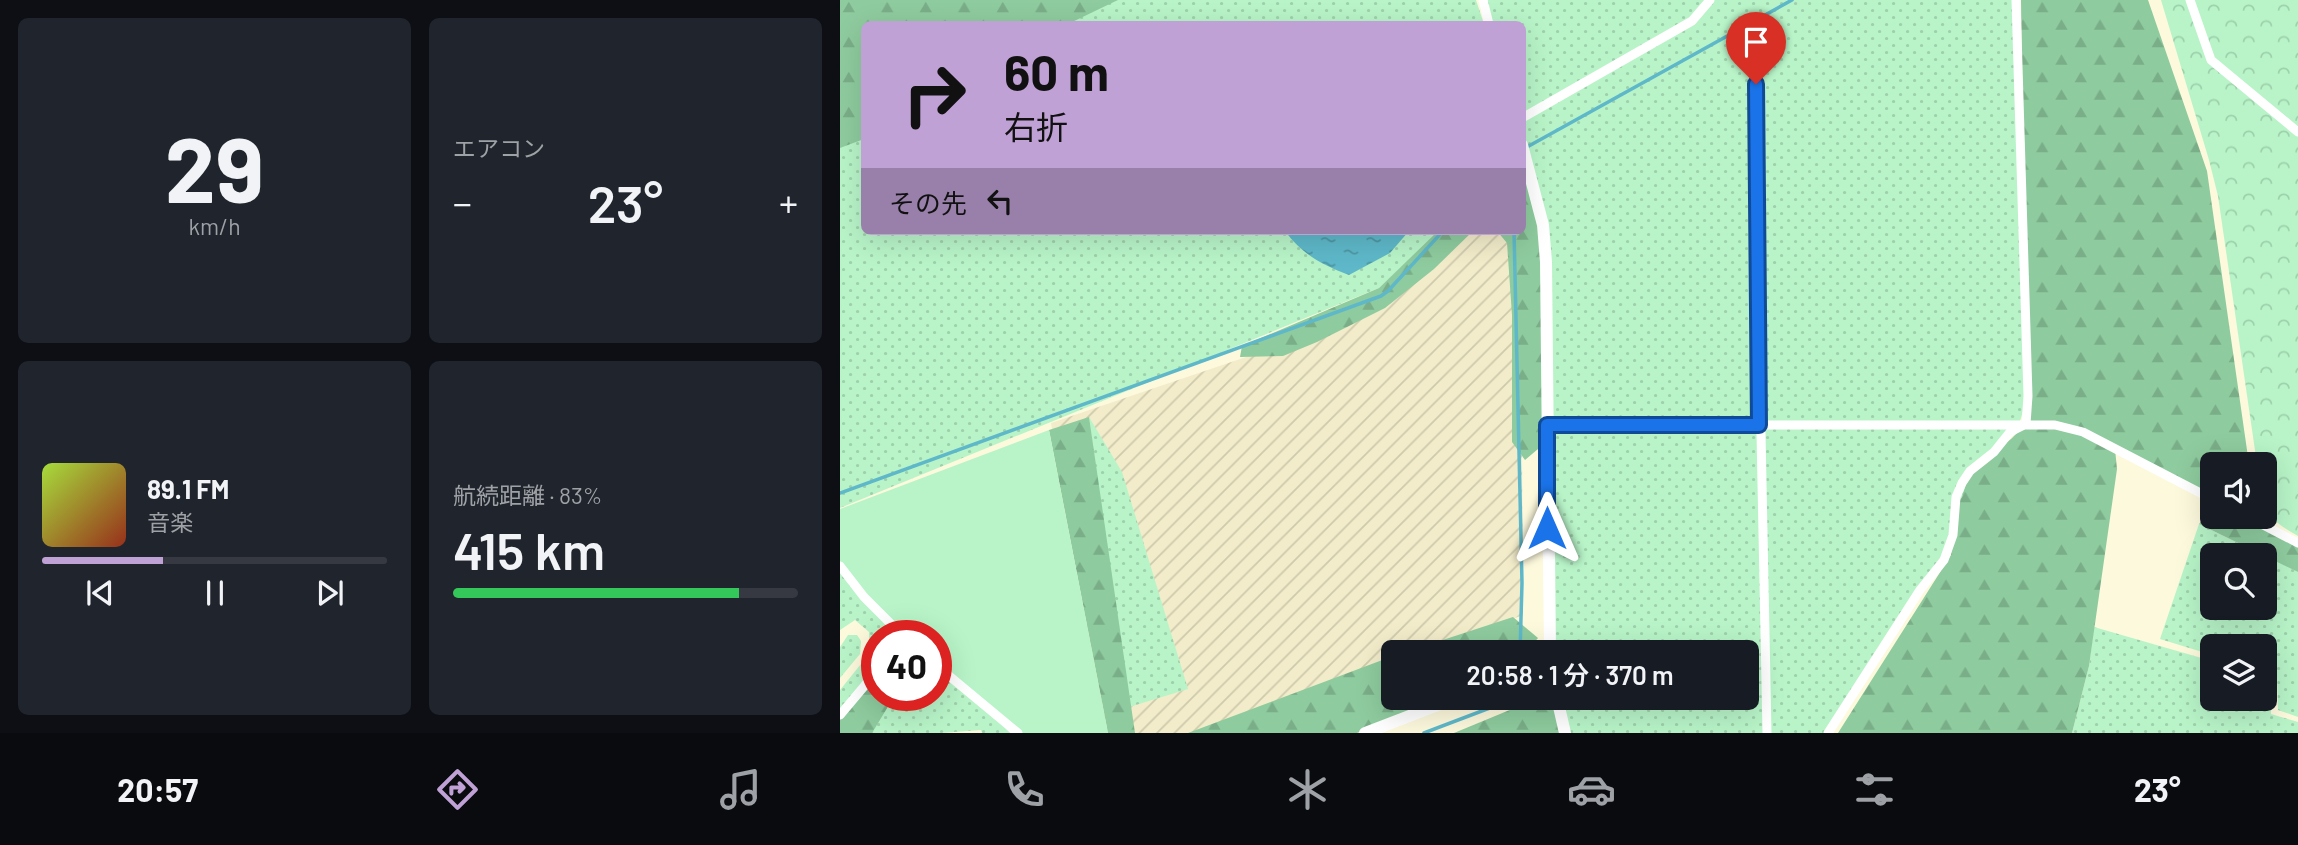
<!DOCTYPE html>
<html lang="ja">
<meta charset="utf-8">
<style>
body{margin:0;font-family:Barlow,"Noto Sans JP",sans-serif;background:#20242c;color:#f1f3f6;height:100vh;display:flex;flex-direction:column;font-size:26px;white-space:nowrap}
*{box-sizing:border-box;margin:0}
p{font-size:23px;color:#9ea1a6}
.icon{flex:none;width:38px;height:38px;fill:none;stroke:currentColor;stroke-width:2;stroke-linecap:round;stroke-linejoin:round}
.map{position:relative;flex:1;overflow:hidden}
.drawer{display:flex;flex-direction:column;gap:18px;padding:18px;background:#0d0f14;width:840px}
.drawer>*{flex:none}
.banner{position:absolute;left:21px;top:21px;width:665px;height:214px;border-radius:10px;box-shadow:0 7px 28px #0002;background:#c0a1d6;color:#111;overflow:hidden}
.tools{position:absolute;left:1360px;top:452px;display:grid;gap:14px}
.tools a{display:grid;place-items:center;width:77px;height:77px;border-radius:10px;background:#171b24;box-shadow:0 7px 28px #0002;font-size:35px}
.speed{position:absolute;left:21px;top:620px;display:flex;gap:14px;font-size:35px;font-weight:700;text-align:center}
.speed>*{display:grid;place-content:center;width:91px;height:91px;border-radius:50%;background:#171b24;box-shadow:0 7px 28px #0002;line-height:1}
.speed .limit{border:10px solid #d22;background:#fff;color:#111}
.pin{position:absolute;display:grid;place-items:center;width:60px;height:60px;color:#fff;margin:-72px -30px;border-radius:50% 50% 50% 0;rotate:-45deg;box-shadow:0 0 7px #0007}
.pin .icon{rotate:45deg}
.me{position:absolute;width:77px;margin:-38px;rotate:0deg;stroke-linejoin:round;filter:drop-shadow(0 0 5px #0008)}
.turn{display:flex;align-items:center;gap:24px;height:147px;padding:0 28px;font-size:32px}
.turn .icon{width:91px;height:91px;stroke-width:2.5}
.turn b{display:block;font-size:49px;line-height:60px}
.then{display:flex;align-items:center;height:66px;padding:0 28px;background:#0003;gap:14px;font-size:26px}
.big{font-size:52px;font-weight:600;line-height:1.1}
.drawer .widget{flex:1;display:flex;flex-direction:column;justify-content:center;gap:10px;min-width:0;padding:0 24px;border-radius:10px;background:#20242c}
.drawer .dial{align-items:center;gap:0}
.dial b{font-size:91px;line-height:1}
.song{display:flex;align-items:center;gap:21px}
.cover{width:84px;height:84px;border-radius:10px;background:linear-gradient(135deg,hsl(80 70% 55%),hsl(10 70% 35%))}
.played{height:7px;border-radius:4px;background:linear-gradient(90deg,#c0a1d6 35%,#363941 35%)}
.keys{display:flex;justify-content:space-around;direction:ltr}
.heat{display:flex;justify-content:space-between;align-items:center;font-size:38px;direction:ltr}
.charge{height:10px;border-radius:5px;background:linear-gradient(90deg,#34c759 83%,#363941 0)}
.drawer .tiles{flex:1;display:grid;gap:18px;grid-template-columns:repeat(2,1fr)}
.trip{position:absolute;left:541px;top:640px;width:378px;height:70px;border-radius:10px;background:#171b24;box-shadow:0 7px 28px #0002;font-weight:600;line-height:70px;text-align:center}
.tabs{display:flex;height:112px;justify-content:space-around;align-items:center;background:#090b0e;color:#9ea1a6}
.tabs .icon{width:49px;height:49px}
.tabs .current{color:#c0a1d6}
.tabs b{font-size:32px;color:#f1f3f6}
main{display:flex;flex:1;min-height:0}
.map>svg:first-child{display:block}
.industrial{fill:url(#industrial-furrows)}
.grass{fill:url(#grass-dots)}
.forest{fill:url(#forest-firs)}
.park{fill:url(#park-crowns)}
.garden{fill:#b8f4c8}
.water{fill:url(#water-ripples)}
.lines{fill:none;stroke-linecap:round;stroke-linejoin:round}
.stream{stroke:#5eb8c9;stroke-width:3.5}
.street{stroke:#fff;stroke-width:9}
.secondary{stroke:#fff;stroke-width:12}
.route-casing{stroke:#114b97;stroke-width:18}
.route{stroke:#1a73e8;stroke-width:12}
</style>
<main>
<section class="drawer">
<div class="tiles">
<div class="widget dial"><b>29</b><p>km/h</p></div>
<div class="widget"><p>エアコン</p>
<div class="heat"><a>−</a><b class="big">23°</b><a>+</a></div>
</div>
<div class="widget">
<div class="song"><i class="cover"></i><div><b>89.1 FM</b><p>音楽</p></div></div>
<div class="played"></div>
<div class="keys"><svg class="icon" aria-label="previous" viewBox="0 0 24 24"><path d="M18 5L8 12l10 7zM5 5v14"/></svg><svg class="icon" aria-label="pause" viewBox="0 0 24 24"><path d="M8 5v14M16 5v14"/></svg><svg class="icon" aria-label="next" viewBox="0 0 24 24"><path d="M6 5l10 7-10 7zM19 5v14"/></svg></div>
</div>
<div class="widget"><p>航続距離 · 83%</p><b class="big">415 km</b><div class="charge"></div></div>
</div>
</section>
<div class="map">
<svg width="1458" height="733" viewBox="0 0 1458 733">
<defs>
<pattern id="industrial-furrows" width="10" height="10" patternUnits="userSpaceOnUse" patternTransform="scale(1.75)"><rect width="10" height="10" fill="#f2ecca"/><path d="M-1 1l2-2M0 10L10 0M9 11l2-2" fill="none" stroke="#d0caad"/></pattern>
<pattern id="grass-dots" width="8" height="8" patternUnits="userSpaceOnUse" patternTransform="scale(1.75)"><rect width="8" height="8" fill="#b8f4c8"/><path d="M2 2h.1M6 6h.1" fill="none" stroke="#9ed1ab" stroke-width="1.8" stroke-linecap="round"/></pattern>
<pattern id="forest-firs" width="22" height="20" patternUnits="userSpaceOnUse" patternTransform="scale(1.75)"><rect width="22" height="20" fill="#8ecb9e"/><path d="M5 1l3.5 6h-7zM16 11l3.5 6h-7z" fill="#7aae88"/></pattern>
<pattern id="park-crowns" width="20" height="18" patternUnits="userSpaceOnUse" patternTransform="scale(1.75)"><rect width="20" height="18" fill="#b8f4c8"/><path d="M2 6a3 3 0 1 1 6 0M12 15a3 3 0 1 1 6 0" fill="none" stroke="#9ed1ab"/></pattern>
<pattern id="water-ripples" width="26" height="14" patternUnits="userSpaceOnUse" patternTransform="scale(1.75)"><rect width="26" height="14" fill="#5eb8c9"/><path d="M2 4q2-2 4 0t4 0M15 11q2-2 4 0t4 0" fill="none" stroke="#4e96a3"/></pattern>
</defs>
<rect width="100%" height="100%" fill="#fdf9dd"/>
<!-- industrial -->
<path class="industrial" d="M616,231H673L681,290L683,615L582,653H553V663L365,733H266L211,423L530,315Z"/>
<!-- grass -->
<g class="grass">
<path d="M0,0H636L644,24H24V231H600L539,288L0,508Z"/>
<path d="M640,0H1175L1188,396L1179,424L1122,497L1104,560L988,733H725L718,698H906V653H710L704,242L683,154L682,24H649Z"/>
<path d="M249,417L282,472L348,689L286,708Z"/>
<path d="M1359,524L1423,555H1372V607H1424L1425,555L1458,572V717L1438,710L1437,676L1425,672L1424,646H1372V655L1320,639Z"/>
<path d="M0,565L62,635H37V669L0,714V690L29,654V632L15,620L0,630Z"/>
<path d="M1254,627L1372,661V698H1424L1425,677L1431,679V714L1458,722V733H1232L1249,666Z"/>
<path d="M8,635H17L21,641L20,654L0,678V647Z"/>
<path d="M96,665L142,704L170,733H142L141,730L101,733H29L55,695H96Z"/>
</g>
<!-- forest -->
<g class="forest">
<path d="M0,0H278L228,24H24V139L0,148Z"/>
<path d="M1181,0H1308L1367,171L1409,464H1372V499L1275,449L1277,469L1249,666L1232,733H998L1111,555L1115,507L1122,497L1130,471L1171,439L1186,424Z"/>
<path d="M682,149L703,225L707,448L698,449L685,460L672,442V315L667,243L657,231H682Z"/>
<path d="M598,231H633L594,269L545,308L477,342L443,356L400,357L402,346L539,288Z"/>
<path d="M249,417L295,733H268L209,430Z"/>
<path d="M1372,509V516H1417L1418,523L1458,543V572L1359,524Z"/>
<path d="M673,617L698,638L685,653H563Z"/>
<path d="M553,656V698H610L517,733H348Z"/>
<path d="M37,671V695H55L32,733H0V717Z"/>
<path d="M699,698H717L725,733H614Z"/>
</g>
<!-- park -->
<path class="park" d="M1321,0H1458V536C1417,513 1425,507 1424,464H1417L1378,196L1369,160Z"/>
<!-- garden -->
<path class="garden" d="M209,430L268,733H182L96,664V635H62L0,566V509Z"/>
<!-- water -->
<path class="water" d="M445,231H569L550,253L509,275C482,265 462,254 445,231Z"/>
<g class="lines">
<!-- stream -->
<g class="stream">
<path d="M687,147L952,0"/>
<path d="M674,231L682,583L680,653"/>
<path d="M0,493L541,296L548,291L603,231"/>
<path d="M584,733L676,698"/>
</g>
<!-- street -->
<g class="street">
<path d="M643,0L649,24"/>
<path d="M1176,0L1188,396L1186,424"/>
<path d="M1350,0L1371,60L1458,132"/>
<path d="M916,60L919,425L921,433L927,733"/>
<path d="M682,118L852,21L870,0"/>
<path d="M707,425H1215L1243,432L1372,499"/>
<path d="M1406,516L1458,543"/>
<path d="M0,566L24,597L62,635"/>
<path d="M96,665L178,733"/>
<path d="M0,715L37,671"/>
<path d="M988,733L1080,590L1104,560L1113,535L1116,497L1122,483L1130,471L1154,452L1170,432L1182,426"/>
</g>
<!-- secondary -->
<g class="secondary">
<path d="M682,145L703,225L706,262L710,653"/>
<path d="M717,698L725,733"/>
<path d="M525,733L616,698"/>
</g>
</g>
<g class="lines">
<!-- route casing -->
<g class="route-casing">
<path id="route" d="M707,528V425H919L916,84"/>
</g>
<!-- route -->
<use href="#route" class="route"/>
</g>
</svg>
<div class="tools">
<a><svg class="icon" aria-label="sound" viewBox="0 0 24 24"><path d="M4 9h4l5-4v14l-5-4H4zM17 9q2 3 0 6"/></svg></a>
<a><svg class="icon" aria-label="search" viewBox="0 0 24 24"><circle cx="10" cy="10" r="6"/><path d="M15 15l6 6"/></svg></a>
<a><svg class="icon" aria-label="layers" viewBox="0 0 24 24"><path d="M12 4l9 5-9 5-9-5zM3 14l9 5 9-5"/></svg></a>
</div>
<div class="speed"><div class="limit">40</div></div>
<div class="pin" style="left:916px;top:84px;background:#d93025"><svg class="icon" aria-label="arrive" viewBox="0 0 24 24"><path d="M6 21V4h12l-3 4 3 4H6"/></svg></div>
<svg class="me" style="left:707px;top:528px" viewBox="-20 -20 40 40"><path d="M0-17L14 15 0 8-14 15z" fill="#1a73e8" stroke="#fff" stroke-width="4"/></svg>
<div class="trip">20:58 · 1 分 · 370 m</div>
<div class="banner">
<div class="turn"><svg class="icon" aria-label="right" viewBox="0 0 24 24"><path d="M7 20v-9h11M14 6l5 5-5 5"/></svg><div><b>60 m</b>右折</div></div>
<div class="then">その先<svg class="icon" aria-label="left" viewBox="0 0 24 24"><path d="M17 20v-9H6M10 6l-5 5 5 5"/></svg></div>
</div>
</div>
</main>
<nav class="tabs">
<b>20:57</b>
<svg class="icon current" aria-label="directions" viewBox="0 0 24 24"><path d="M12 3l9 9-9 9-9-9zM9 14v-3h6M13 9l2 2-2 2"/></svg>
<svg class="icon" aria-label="music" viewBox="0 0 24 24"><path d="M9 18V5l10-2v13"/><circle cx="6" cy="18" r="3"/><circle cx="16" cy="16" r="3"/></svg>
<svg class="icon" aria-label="phone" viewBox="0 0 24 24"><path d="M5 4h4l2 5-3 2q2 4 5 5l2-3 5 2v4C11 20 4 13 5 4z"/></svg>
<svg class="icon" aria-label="climate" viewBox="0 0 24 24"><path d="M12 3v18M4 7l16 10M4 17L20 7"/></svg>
<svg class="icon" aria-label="car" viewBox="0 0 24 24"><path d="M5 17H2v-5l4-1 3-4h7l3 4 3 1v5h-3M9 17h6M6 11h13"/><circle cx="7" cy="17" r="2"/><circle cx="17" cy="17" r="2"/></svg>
<svg class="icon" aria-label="filters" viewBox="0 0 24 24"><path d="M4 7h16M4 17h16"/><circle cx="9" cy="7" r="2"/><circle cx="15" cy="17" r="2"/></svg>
<b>23°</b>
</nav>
